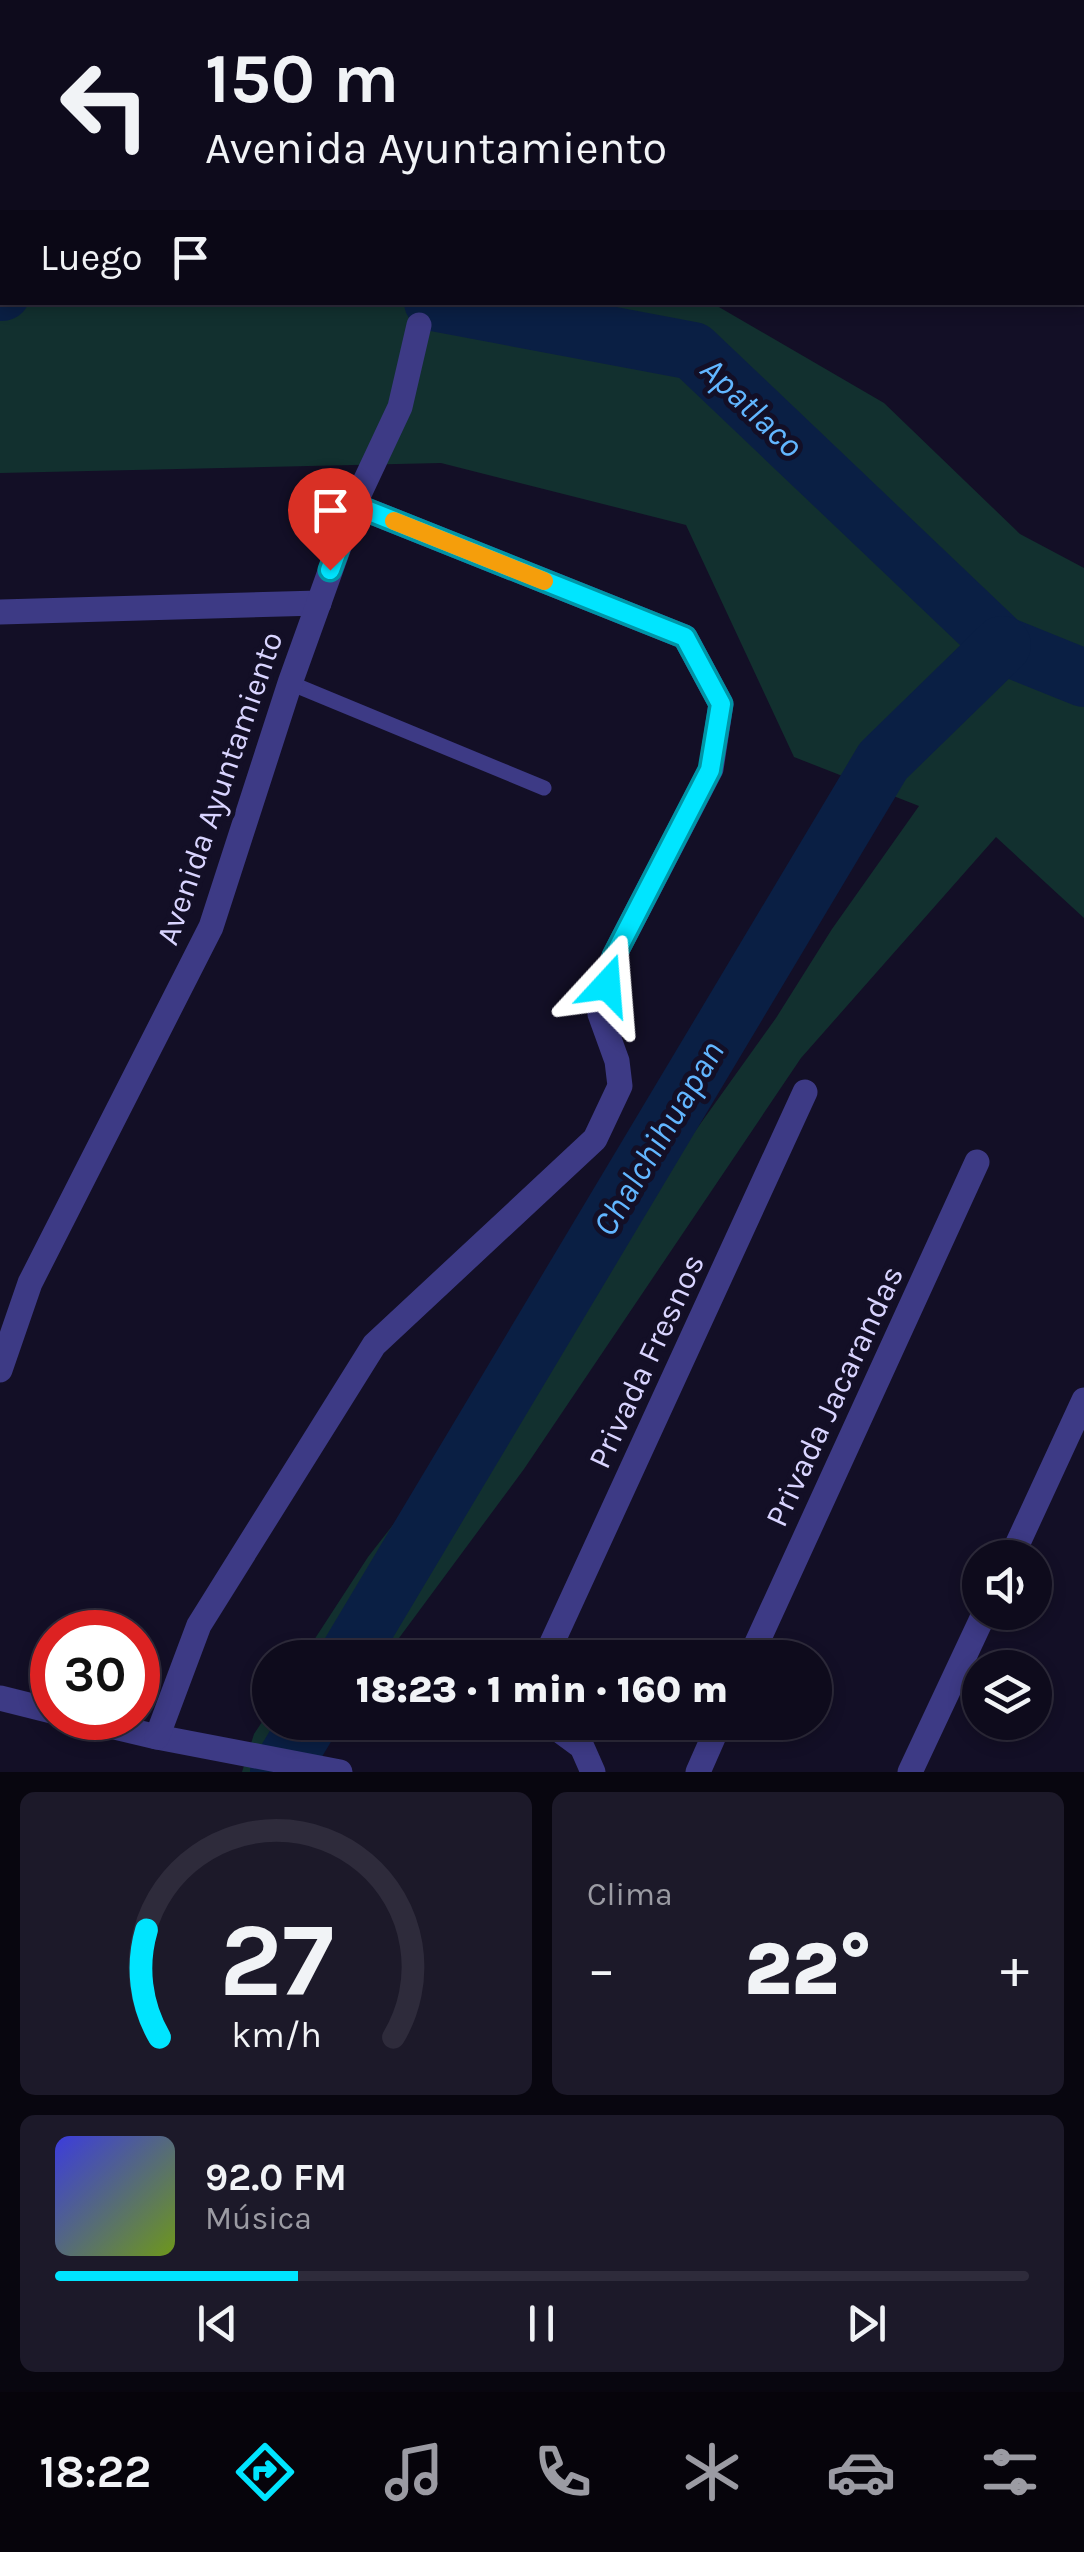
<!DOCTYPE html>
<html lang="es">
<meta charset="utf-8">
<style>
body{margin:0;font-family:Karla,sans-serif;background:#1c1929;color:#f1f3f6;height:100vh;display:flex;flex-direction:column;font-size:38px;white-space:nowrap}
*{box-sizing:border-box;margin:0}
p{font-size:32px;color:#9b9ba3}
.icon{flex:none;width:55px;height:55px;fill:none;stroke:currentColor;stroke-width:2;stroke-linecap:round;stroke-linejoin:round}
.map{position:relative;height:1772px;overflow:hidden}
.side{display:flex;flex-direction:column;gap:20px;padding:20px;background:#08060f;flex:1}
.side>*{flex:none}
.top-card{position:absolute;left:0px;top:0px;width:1085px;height:305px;box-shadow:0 5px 15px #0003,0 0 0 2px #2e2b3b;background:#0e0b1c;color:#f1f3f6;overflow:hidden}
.tools{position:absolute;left:962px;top:1540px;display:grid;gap:20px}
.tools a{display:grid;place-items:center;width:90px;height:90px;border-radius:50%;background:#0e0b1c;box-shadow:0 5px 15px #0003,0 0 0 2px #2e2b3b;font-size:50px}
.speed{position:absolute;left:30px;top:1610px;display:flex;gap:20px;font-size:50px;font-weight:700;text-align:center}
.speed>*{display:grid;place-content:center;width:130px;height:130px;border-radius:50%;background:#0e0b1c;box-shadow:0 5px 15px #0003,0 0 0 2px #2e2b3b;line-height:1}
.speed .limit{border:15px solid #d22;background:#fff;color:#111}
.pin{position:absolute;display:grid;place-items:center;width:85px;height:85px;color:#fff;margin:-102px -42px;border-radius:50% 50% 50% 0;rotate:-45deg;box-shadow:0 0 10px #0007}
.pin .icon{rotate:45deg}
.me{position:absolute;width:110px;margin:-55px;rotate:19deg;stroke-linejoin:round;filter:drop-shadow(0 0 8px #0008)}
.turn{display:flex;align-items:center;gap:35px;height:210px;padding:0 40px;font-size:45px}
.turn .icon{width:130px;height:130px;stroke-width:2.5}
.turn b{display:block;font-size:70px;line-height:85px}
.then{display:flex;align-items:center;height:95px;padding:0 40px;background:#0003;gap:20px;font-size:38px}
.big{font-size:75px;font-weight:800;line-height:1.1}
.side .card{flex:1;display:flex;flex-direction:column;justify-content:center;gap:15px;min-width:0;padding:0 35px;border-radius:15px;background:#1c1929}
.side .dial{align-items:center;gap:0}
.dial svg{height:260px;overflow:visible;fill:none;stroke:#2e2b3b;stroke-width:7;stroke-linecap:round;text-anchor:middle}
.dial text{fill:#f1f3f6;stroke:none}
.song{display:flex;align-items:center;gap:30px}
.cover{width:120px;height:120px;border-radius:15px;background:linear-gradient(135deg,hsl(240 70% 55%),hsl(80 70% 35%))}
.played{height:10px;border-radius:5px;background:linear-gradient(90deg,#00e5ff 25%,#2e2b3b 25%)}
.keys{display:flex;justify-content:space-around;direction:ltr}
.heat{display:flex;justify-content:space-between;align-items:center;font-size:55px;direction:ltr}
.side .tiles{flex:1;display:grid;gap:20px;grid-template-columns:1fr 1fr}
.card:last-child{grid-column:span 2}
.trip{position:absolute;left:252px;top:1640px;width:580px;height:100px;border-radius:50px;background:#0e0b1c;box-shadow:0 5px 15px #0003,0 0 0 2px #2e2b3b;font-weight:800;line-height:100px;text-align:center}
.tab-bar{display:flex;height:160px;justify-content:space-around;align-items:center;background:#06040b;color:#9b9ba3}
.tab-bar .icon{width:70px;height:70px}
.tab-bar .active{color:#00e5ff}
.tab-bar b{font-size:45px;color:#f1f3f6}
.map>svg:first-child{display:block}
.green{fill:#12302f}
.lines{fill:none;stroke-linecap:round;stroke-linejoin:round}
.river{stroke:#0a1f44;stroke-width:58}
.path{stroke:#2fb8b0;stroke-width:6;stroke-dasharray:5 8;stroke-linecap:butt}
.service{stroke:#3d3a85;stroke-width:15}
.minor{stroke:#3d3a85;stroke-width:25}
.primary{stroke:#c25bff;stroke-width:25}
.route-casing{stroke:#0095a6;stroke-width:25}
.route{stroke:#00e5ff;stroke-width:18}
.slow{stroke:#f59e0b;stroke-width:18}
.labels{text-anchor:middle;stroke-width:10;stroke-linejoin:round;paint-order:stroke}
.street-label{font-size:32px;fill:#d9d4ff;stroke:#130f26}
.water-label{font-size:35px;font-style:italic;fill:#62b6ff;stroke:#130f26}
</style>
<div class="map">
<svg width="1084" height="1772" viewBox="0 0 1084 1772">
<rect width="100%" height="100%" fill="#130f26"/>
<!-- green -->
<g class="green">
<path d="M0,206H2V302L712,303L884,403L1020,534L1084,568V918L996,837L801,1058L524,1469L385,1657H303L368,1557L648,1197L776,1018L832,929L919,806L794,757L686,525L441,463L0,473Z"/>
<path d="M270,1710V1722L337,1723L321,1744L315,1772H242L254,1734Z"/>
</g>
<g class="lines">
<!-- river -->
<g class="river">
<path d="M0,292H2"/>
<path d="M433,302L693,351L1002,645L1084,678"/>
<path d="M347,1658L883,761L1002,645"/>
<path d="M279,1772L309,1722"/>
</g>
<!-- path -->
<path class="path" d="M263,0V2"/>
<!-- service -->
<path class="service" d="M290,683L544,788"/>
<!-- minor -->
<g class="minor">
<path d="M897,0L898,2"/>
<path d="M0,612L319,603"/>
<path d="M0,1370L30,1283L211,927L290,683L354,505L400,407L419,325"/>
<path d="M1011,1558L1084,1400"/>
<path d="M545,1658L805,1092"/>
<path d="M750,1658L977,1162"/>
<path d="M0,1698L52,1711"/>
<path d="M77,1718L157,1737L340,1772"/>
<path d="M548,1722L582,1747L593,1772"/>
<path d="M157,1737L199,1625L374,1345L595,1139L620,1086L617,1061L600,1014L614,956L711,769L721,704L685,637L354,505"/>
<path d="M698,1772L720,1722"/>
<path d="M910,1772L985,1612"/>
</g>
<!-- primary -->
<g class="primary">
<path d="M690,0L695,2"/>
<path d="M806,0L811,2"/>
<path d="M203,2L214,0"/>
<path d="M0,49L2,48"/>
<path d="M1082,212L1084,213"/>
<path d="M1082,277L1084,278"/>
</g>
</g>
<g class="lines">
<!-- route casing -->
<g class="route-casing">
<path id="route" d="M330,570L354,505L685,637L721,704L710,770L614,956L607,985"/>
</g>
<!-- route -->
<use href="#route" class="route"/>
<!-- slow -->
<path class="slow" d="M394,521L544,581"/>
</g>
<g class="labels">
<!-- street labels -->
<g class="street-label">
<text transform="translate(219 788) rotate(-71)" y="11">Avenida Ayuntamiento</text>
<text transform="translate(646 1361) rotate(-65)" y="11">Privada Fresnos</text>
<text transform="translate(834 1396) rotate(-65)" y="11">Privada Jacarandas</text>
</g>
<!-- water labels -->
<g class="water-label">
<text transform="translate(752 407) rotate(44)" y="12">Apatlaco</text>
<text transform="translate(658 1138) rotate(-59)" y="12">Chalchihuapan</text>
</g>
</g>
</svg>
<div class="tools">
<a><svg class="icon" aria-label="sound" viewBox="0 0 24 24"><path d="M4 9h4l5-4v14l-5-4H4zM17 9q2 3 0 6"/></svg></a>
<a><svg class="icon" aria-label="layers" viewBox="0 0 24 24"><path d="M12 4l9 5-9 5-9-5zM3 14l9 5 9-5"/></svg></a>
</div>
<div class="speed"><div class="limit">30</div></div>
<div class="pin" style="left:330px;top:570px;background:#d93025"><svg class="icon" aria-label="arrive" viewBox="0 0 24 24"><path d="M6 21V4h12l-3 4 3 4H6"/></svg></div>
<svg class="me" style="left:607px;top:985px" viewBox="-20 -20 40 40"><path d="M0-17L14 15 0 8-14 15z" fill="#00e5ff" stroke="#fff" stroke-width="4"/></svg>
<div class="trip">18:23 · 1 min · 160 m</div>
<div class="top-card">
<div class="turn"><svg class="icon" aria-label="left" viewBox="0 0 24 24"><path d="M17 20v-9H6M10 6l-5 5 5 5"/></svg><div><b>150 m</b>Avenida Ayuntamiento</div></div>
<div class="then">Luego<svg class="icon" aria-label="arrive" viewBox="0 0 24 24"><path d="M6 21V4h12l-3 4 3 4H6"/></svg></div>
</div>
</div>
<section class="side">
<div class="tiles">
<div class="card dial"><svg viewBox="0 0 100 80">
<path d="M14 69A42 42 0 1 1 86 69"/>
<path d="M14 69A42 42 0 0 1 10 36" stroke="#00e5ff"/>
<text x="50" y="56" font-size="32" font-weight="700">27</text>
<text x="50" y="72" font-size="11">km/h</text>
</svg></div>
<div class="card"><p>Clima</p>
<div class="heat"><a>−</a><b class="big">22°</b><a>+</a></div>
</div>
<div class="card">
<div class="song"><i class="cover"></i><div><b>92.0 FM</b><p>Música</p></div></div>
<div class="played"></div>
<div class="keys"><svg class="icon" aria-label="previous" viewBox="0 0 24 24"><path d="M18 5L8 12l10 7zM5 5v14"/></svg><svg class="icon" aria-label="pause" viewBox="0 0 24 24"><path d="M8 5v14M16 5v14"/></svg><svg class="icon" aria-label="next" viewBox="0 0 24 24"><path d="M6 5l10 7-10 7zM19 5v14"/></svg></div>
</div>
</div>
</section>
<nav class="tab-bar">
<b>18:22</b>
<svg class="icon active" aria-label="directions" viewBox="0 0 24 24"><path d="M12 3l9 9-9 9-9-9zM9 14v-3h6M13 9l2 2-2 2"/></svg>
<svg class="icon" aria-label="music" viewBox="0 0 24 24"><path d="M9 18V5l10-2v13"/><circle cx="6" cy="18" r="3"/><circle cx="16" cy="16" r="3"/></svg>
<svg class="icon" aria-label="phone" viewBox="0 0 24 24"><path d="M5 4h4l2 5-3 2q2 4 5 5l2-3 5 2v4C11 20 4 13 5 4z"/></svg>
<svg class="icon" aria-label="climate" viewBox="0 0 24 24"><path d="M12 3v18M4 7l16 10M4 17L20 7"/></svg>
<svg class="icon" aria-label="car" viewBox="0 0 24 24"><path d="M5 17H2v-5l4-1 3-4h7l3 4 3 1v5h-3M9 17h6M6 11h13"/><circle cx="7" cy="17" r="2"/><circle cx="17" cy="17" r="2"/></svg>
<svg class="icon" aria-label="filters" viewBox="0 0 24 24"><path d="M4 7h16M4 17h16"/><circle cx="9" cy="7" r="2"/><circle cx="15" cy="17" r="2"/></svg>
</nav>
